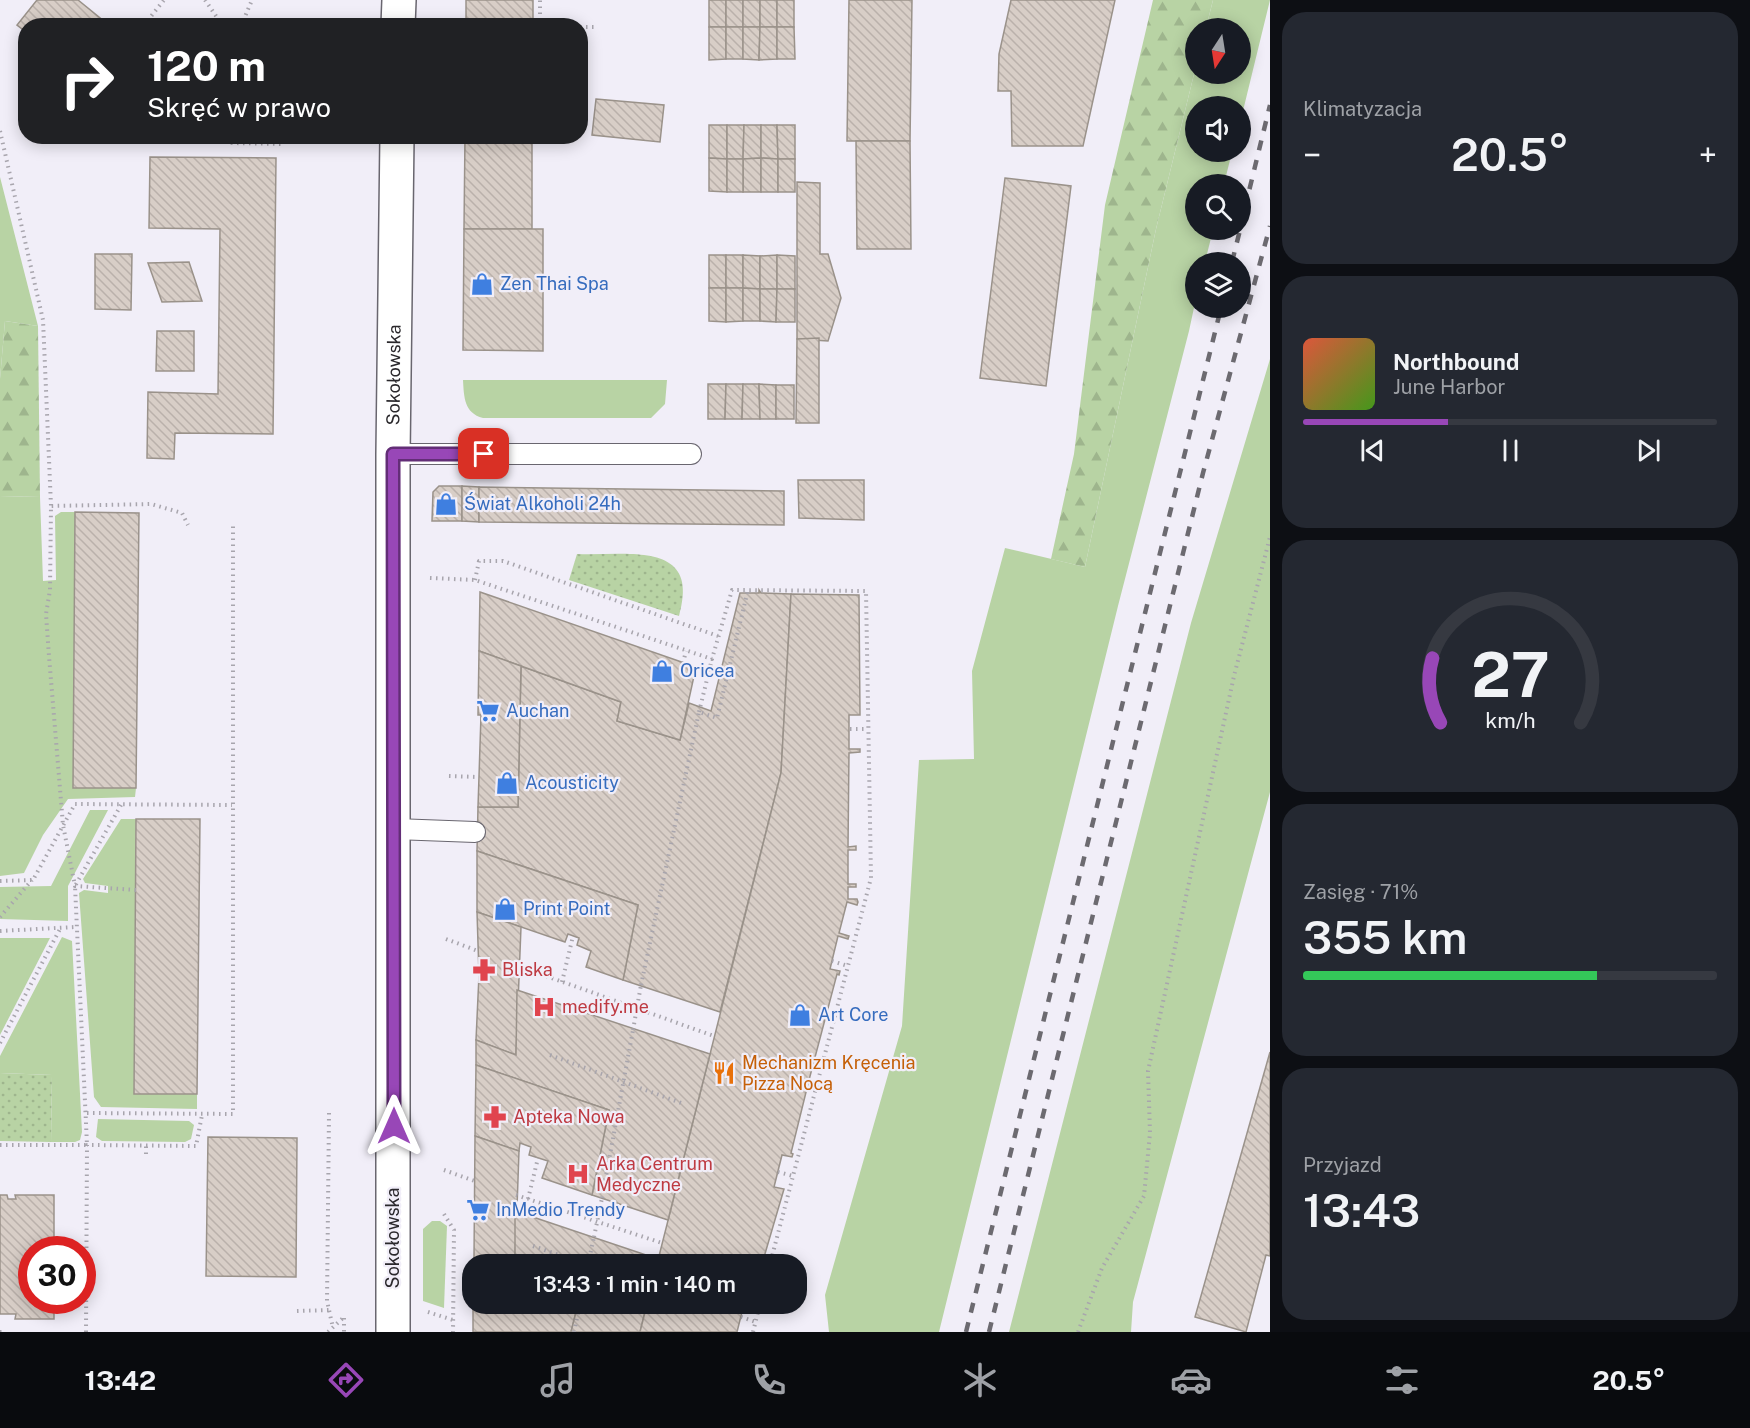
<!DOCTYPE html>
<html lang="pl">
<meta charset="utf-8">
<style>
body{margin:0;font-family:"Public Sans",sans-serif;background:#242831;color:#f1f3f6;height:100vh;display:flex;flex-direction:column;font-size:22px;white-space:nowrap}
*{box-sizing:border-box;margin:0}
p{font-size:20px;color:#9ea1a6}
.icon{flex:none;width:33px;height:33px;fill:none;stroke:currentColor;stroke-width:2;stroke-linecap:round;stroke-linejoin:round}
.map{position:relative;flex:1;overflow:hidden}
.side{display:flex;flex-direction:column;gap:12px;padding:12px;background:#0d0f14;width:480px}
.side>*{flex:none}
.hud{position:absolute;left:18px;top:18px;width:570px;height:126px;border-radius:24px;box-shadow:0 3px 15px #0003;background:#202124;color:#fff;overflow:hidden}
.needle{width:39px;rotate:192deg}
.buttons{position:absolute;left:1185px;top:18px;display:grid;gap:12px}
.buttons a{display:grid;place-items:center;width:66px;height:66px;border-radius:50%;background:#171b24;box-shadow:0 3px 15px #0003;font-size:30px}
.speed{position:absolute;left:18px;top:1236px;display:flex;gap:12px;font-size:30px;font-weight:700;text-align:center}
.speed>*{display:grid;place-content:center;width:78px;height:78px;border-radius:50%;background:#171b24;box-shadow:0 3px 15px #0003;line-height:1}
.speed .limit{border:9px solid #d22;background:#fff;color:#111}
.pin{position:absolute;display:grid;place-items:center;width:51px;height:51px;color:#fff;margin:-26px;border-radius:12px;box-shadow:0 3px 9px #0006}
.me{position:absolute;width:66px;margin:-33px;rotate:0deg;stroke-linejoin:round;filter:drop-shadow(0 0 4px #0008)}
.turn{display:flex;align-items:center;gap:21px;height:126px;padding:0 30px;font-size:27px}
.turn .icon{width:78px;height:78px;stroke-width:2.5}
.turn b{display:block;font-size:42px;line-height:51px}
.big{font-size:45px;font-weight:600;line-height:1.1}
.side .card{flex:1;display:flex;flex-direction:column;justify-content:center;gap:9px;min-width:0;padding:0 21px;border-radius:24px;background:#242831}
.side .dial{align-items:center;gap:0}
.dial svg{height:156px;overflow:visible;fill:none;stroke:#363941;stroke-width:7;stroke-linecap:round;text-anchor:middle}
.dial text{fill:#f1f3f6;stroke:none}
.song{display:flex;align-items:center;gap:18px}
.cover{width:72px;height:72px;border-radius:9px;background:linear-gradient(135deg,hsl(10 70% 55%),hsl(100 70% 35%))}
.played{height:6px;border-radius:3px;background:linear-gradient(90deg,#9847b7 35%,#363941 35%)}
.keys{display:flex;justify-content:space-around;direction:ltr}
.heat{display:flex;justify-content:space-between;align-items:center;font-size:33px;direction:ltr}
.charge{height:9px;border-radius:4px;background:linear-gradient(90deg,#34c759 71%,#363941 0)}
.trip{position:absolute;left:462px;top:1254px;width:345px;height:60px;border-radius:24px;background:#171b24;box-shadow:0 3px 15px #0003;font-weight:600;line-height:60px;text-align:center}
.menu{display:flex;height:96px;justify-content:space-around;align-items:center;background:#090b0e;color:#9ea1a6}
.menu .icon{width:42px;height:42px}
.menu .current{color:#9847b7}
.menu b{font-size:27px;color:#f1f3f6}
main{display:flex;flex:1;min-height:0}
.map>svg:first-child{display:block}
.grass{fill:#b8d3a4}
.forest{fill:url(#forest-firs)}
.park{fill:url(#park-dots)}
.building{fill:url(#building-back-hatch);stroke:#9a928a;stroke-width:1.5}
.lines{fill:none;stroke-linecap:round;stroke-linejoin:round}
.service-casing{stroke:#69666f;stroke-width:22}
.minor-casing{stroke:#69666f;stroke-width:36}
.path{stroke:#a8a5ad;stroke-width:4;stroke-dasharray:1.5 4.5;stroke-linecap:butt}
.service{stroke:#fff;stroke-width:20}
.minor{stroke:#fff;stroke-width:33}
.rail{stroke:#6c6a70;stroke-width:4.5;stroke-dasharray:10 10;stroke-linecap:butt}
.path-bridge{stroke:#a8a5ad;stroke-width:4;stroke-dasharray:1.5 4.5;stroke-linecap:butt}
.route-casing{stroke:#632e77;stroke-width:15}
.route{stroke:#9847b7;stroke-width:10}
.labels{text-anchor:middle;stroke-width:4.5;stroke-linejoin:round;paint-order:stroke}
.shop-label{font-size:18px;fill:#366cbe;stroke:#f1eef8;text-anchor:start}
.street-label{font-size:18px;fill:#2a282c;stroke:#f1eef8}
.health-label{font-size:18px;fill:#be3a42;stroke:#f1eef8;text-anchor:start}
.food-label{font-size:18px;fill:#c56008;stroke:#f1eef8;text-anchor:start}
</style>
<main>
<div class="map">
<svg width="1270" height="1332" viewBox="0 0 1270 1332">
<defs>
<pattern id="forest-firs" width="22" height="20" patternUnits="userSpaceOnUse" patternTransform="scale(1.5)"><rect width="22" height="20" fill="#b8d3a4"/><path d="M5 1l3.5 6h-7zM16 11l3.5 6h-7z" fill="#9eb58d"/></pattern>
<pattern id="park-dots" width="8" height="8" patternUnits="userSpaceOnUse" patternTransform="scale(1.5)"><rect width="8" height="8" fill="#b8d3a4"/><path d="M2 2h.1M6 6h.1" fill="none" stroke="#9eb58d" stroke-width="1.8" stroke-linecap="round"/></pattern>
<pattern id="building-back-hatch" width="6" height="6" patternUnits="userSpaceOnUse" patternTransform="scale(1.5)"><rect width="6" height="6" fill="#d8cec7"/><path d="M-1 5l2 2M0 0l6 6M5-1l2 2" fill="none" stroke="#bab1ab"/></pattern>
</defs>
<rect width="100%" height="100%" fill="#f1eef8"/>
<!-- grass -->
<g class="grass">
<path d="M1213,0H1270L1241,119L1240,106H1196V152H1232L1224,184H1196V230H1213L1205,262H1196L1195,303L1189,331L1118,606L939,1332H829L825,1295L902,1026L919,760L974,759L972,671L1005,548L1085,567L1156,229L1195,70L1196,74H1240V28H1206Z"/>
<path d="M0,177L38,326L5,321L0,379Z"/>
<path d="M1270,359V792L1133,1302L1131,1332H1009L1191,623Z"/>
<path d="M463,380H667L665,404L651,418H483C464,413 464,397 463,380Z"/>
<path d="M0,496L40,497L43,581L56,580L55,516L61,512H75L74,788H136L135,797L68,799L43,835L24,873L0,876Z"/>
<path d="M90,810H108L68,886V921L0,919V887L51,886Z"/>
<path d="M121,819H136L134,1094H197V1109L101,1107L94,1097L79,893L84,890L108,893V886L85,883L83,879Z"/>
<path d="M62,937L72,941L82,1132L80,1140L75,1142H51L52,1075L0,1073V1056Z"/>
<path d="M0,938H50L0,1035Z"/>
<path d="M98,1119L189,1121L194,1125L191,1139L185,1142L102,1141L96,1137Z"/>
<path d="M432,1221H440L447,1226L444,1308L423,1301V1229Z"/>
</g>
<!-- forest -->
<g class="forest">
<path d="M1153,0H1213L1206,28H1196L1195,70L1156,229L1085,567L1051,559L1074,454L1105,205Z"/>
<path d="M5,321L38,326L40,497L0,496V379Z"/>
</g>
<!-- park -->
<g class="park">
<path d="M577,554C628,556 701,540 679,616L569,580Z"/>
<path d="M0,1073L52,1075L51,1142L0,1141Z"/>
</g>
<!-- building -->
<g class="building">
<path d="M37,0H78L110,26H26V32L17,25Z"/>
<rect x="466" y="0" width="67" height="26"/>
<rect x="709" y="0" width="17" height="27"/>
<rect x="726" y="0" width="17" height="27"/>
<rect x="743" y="0" width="17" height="27"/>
<rect x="760" y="0" width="17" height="27"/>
<rect x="777" y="0" width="17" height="27"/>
<path d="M849,0H912L910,141H847Z"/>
<path d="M1011,0H1115L1083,146H1012L1011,91H998L999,54Z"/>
<path d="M709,27H726V59L709,60Z"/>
<rect x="726" y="27" width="17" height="32"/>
<path d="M743,27H760L759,60L743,59Z"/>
<path d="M760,27H777V59L759,60Z"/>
<path d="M777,27H794L795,59H777Z"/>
<path d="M596,99L664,105L660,142L592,135Z"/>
<path d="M709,125H727V159L709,158Z"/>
<path d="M727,125H744L743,159H727Z"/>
<path d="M744,125H761V158L743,159Z"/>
<path d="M761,125H777L778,159L761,158Z"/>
<path d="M777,125H795V159H778Z"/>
<path d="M465,136H532V229H464Z"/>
<path d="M856,141H910L911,249H857Z"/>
<path d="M150,157L276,158L273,434L175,433L174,459L147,458L148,392L218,394L220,229L149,228Z"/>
<path d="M709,158L727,159V192L709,191Z"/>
<path d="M761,158V192H743V159Z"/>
<path d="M761,158L778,159V192H761Z"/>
<rect x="727" y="159" width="16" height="33"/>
<rect x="778" y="159" width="17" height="33"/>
<path d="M1005,178L1071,186L1046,386L980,378Z"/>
<path d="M797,182L820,183V254H828L841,298L828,341L797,339Z"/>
<path d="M464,229H543V351L463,350Z"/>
<path d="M95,254H132L131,310L95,309Z"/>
<rect x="709" y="255" width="17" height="33"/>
<rect x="726" y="255" width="17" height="33"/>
<path d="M743,255L760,256V289L743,288Z"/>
<path d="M777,255V289H760V256Z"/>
<path d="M777,255L795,256V289H777Z"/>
<path d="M189,262L202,301L162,302L148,263Z"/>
<path d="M709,288H726V322L709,321Z"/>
<path d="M726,288H743V321L726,322Z"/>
<path d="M743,288L760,289V321H743Z"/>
<path d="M760,289H777L776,322L760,321Z"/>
<path d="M777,289H795V322H776Z"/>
<path d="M157,331H194V371H156Z"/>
<path d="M819,338V423H796L797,339Z"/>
<path d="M708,384H726L725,419H708Z"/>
<path d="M726,384H743L742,419H725Z"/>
<path d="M743,384H759L760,419H742Z"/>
<path d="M759,384L776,385V419H760Z"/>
<rect x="776" y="385" width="18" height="34"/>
<path d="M798,480H864V520L799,518Z"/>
<path d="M439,486H462V521H432L433,492Z"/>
<path d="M462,486L479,487V522L462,521Z"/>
<path d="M479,487L784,491V525L479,522Z"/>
<path d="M75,512L139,513L136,788H73Z"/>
<path d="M759,590L761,593L791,594L781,773L720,1012L623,980L638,905L477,851L478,807H518L521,666L621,702L617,721L680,740L689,703L711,711L740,593H759Z"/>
<path d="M480,592L696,667L680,740L617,721L621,702L479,651Z"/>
<path d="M791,594L859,595L860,715H849V749H860V752L849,753L848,847L856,846V850H848V884H856V887H848V899H857L858,902L857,905L847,902L839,933L849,936L848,939L838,936L830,969L840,971L839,975L837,974L809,1080L791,1153L793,1154L792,1157L782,1155L774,1187L784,1189L762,1264H657L781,773Z"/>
<path d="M479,651L521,666L518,807H478L481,715H478Z"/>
<path d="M136,819H200L197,1094H134Z"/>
<path d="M477,851L638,905L623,980L586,967L591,951L577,945L579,938L568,934L565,942L477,912Z"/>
<path d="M477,912L521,927L516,1055L476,1040L479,975Z"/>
<path d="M517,990L710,1054L668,1220L592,1195L609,1110L476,1065V1040L516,1055Z"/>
<path d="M1270,1052V1256L1266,1255L1246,1332L1195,1317Z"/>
<path d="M476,1065L609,1110L592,1195L542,1178L548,1161L529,1155L531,1147L520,1143L519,1151L475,1136Z"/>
<path d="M475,1136L519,1151L515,1264H491L474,1258Z"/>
<path d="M208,1137L297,1138L296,1277L206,1276Z"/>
<path d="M0,1195H7L8,1199H16L15,1195H54V1250H32V1300H54V1319H15L16,1314H0Z"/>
<path d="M515,1211L658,1259L657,1264H515Z"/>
<path d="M474,1258L491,1264H474Z"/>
<path d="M473,1304H578L571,1332H473Z"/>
<path d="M578,1304H647L640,1332H571Z"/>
<path d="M647,1304H744L737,1332H640Z"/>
</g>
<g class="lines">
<!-- service casing -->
<g class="service-casing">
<g id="service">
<path d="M393,454H691"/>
<path d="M395,829L475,832"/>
</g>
</g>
<!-- minor casing -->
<g class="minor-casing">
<g id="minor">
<path d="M398,26L399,0"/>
<path id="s1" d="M393,1332V454L397,136"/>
</g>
</g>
<!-- path -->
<g class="path">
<path d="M205,0L223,26"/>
<path d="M144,25L164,0"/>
<path d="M241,26L252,0"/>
<path d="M540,26V0"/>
<path d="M580,27H594"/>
<path d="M0,131L43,320L51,506"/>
<path d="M232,136V143L283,144"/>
<path d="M430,578L475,580L712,659L732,590L866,591L871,878L770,1264"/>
<path d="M475,580L479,561H503L718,636"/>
<path d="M683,663L686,651"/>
<path d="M699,712L712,659"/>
<path d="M850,729H868"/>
<path d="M449,776L478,777"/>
<path d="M0,881L33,880L75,804L232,805"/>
<path d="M136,890L75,886L63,825L49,656L46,614L50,590L51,506L151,504L182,513L188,525"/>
<path d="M0,917L32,880"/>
<path d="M0,931L75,927"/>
<path d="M446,939L478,951"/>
<path d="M832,961L848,966"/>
<path d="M518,966L714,1036"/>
<path d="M562,982L573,936"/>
<path d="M641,985L699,712L717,718L748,590"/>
<path d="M0,1043L60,929"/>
<path d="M550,1055L681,1103"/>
<path d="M87,1113L233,1114V524"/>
<path d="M329,1113L327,1301L333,1328"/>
<path d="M0,1145H87L75,886L121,805"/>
<path d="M146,1154V1145"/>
<path d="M444,1170L475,1181"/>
<path d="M778,1172L793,1176"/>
<path d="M516,1195L662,1243"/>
<path d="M602,1198L633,1030"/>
<path d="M528,1199L538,1158"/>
<path d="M444,1214L454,1230L453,1332"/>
<path d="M533,1246L585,1264"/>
<path d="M588,1264L594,1237"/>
<path d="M297,1311L329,1310"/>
<path d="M428,1312L453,1320"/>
<path d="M741,1317L756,1322"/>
<path d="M344,1318V1332"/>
<path d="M0,1332H2"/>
<path d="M86,1332L87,1145L196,1146L202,1115"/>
<path d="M328,1332L344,1317"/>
<path d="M574,1332L580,1304"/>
<path d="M753,1332L760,1304"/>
<path d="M1078,1332L1102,1268L1144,1196L1150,1133L1148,1071L1234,676L1270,537"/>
</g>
<!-- service -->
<use href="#service" class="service"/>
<!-- minor -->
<use href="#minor" class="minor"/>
<!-- rail -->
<g class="rail">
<path d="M1240,228L1270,105"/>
<path d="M1232,262L1240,230"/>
<path d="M966,1332L1221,308"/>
<path d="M989,1332L1203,473L1270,226"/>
</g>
<!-- path-bridge -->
<g class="path-bridge">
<path d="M633,1030L641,985"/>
<path d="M594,1237L602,1198"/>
</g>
</g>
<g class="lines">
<!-- route casing -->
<g class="route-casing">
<path id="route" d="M394,1126L393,454H484"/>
</g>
<!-- route -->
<use href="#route" class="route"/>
</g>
<!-- icons -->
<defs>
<g id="shop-bare" transform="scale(1.8)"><path d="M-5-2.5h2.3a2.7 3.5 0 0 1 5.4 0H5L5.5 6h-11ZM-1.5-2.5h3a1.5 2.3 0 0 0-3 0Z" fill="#3f7fe0" stroke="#f1eef8" stroke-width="2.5" paint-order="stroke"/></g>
<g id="supermarket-bare" transform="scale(1.8)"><path d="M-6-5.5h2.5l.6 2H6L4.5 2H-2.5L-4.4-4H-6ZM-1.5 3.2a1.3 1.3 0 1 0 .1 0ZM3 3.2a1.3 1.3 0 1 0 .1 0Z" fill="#3f7fe0" stroke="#f1eef8" stroke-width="2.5" paint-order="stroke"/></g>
<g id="pharmacy-bare" transform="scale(1.8)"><path d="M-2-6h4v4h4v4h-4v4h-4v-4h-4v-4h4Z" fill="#e0444e" stroke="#f1eef8" stroke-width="2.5" paint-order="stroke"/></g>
<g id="hospital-bare" transform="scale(1.8)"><path d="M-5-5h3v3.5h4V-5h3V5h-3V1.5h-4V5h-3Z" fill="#e0444e" stroke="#f1eef8" stroke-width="2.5" paint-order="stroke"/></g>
<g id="restaurant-bare" transform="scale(1.8)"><path d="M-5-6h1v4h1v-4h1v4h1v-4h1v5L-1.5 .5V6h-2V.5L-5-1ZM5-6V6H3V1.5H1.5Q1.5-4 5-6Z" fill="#e8710a" stroke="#f1eef8" stroke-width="2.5" paint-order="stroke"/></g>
</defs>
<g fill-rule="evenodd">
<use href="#shop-bare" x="482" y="284"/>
<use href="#shop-bare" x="446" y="504"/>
<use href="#shop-bare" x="662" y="671"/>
<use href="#supermarket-bare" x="488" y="711"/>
<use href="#shop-bare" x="507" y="783"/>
<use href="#shop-bare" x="505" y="909"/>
<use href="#pharmacy-bare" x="484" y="970"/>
<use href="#hospital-bare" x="544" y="1007"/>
<use href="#shop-bare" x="800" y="1015"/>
<use href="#restaurant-bare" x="724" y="1073"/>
<use href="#pharmacy-bare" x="495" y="1117"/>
<use href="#hospital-bare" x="578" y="1174"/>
<use href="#supermarket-bare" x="478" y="1210"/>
</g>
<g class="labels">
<!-- shop labels -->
<g class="shop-label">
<text x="500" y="290">Zen Thai Spa</text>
<text x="464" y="510">Świat Alkoholi 24h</text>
<text x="680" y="677">Oricea</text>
<text x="506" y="717">Auchan</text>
<text x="525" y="789">Acousticity</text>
<text x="523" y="915">Print Point</text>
<text x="818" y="1021">Art Core</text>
<text x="496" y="1216">InMedio Trendy</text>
</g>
<!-- street labels -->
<g class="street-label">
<text dy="6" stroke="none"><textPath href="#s1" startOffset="957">Sokołowska</textPath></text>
<text transform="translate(393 1238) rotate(-90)" y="6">Sokołowska</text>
</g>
<!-- health labels -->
<g class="health-label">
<text x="502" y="976">Bliska</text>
<text x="562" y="1013">medify.me</text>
<text x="513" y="1123">Apteka Nowa</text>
<text x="596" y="1170">Arka Centrum<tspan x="596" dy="21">Medyczne</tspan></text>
</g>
<!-- food labels -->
<g class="food-label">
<text x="742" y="1069">Mechanizm Kręcenia<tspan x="742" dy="21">Pizza Nocą</tspan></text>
</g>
</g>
</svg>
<div class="buttons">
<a><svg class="needle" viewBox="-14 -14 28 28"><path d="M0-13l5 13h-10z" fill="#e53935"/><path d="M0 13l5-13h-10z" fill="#9ea1a6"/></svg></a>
<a><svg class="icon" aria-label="sound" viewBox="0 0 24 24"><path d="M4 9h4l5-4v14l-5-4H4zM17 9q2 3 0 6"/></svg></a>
<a><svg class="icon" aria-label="search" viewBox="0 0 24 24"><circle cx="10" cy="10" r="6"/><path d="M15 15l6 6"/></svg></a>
<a><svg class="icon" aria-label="layers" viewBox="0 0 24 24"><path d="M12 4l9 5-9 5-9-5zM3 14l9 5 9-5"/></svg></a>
</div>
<div class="speed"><div class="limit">30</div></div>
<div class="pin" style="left:484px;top:454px;background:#d93025"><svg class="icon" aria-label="arrive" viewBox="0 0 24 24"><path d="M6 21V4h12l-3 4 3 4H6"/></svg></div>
<svg class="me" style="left:394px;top:1126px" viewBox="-20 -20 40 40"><path d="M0-17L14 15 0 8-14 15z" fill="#9847b7" stroke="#fff" stroke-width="4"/></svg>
<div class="trip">13:43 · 1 min · 140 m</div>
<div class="hud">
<div class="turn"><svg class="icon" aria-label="right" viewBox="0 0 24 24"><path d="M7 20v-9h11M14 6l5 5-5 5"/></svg><div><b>120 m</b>Skręć w prawo</div></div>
</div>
</div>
<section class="side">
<div class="card"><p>Klimatyzacja</p>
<div class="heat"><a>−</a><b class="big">20.5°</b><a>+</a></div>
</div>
<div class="card">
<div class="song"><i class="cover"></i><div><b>Northbound</b><p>June Harbor</p></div></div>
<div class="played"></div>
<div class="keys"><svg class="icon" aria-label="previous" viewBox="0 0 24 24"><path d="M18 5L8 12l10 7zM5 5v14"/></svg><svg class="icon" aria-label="pause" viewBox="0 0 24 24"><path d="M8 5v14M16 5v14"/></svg><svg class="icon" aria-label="next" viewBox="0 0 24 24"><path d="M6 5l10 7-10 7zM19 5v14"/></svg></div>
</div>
<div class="card dial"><svg viewBox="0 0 100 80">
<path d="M14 69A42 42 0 1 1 86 69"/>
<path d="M14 69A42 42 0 0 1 10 36" stroke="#9847b7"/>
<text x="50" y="56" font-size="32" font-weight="700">27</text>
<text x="50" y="72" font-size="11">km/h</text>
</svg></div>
<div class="card"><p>Zasięg · 71%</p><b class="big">355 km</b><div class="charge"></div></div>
<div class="card"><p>Przyjazd</p><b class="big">13:43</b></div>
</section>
</main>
<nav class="menu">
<b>13:42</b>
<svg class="icon current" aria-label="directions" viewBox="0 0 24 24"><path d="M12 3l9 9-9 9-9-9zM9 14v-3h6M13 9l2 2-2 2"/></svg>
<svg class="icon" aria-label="music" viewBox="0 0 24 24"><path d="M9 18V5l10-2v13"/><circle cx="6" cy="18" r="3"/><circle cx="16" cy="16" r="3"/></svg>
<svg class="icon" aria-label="phone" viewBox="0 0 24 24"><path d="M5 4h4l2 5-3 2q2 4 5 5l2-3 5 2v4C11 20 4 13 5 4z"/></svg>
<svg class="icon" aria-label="climate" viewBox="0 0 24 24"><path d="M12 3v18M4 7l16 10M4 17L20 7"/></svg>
<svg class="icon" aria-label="car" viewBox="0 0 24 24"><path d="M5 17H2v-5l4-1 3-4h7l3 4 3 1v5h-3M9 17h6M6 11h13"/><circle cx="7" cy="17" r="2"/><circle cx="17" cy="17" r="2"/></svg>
<svg class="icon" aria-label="filters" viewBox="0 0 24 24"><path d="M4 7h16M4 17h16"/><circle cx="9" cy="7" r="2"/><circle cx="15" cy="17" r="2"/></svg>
<b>20.5°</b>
</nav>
